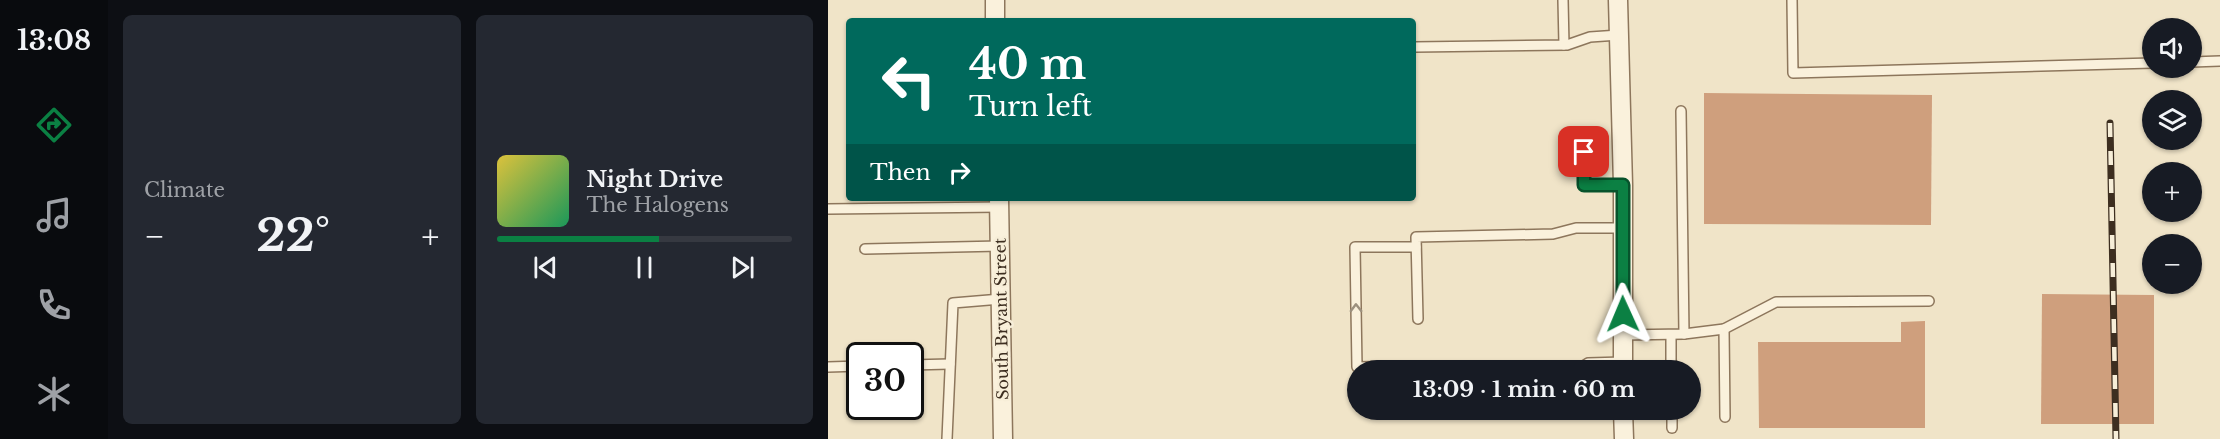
<!DOCTYPE html>
<meta charset="utf-8">
<style>
body{margin:0;font-family:"Libre Baskerville",serif;background:#242831;color:#f1f3f6;height:100vh;display:flex;flex-direction:column;font-size:22px;white-space:nowrap}
*{box-sizing:border-box;margin:0}
p{font-size:20px;color:#9ea1a6}
.icon{flex:none;width:33px;height:33px;fill:none;stroke:currentColor;stroke-width:2;stroke-linecap:round;stroke-linejoin:round}
.map{position:relative;flex:1;overflow:hidden}
.details{display:flex;flex-direction:column;gap:15px;padding:15px;background:#0d0f14;width:720px}
.details>*{flex:none}
.top-card{position:absolute;left:18px;top:18px;width:570px;height:183px;border-radius:6px;box-shadow:0 2px 4px #0004;background:#00695c;color:#fff;overflow:hidden}
.tools{position:absolute;left:1314px;top:18px;display:grid;gap:12px}
.tools a{display:grid;place-items:center;width:60px;height:60px;border-radius:50%;background:#171b24;box-shadow:0 2px 4px #0004;font-size:30px}
.speed{position:absolute;left:18px;top:342px;display:flex;gap:12px;font-size:30px;font-weight:700;text-align:center}
.speed>*{display:grid;place-content:center;width:78px;height:78px;border-radius:50%;background:#171b24;box-shadow:0 2px 4px #0004;line-height:1}
.speed .limit{border:3px solid #111;border-radius:9px;background:#fff;color:#111}
.pin{position:absolute;display:grid;place-items:center;width:51px;height:51px;color:#fff;margin:-26px;border-radius:12px;box-shadow:0 3px 9px #0006}
.me{position:absolute;width:66px;margin:-33px;rotate:359deg;stroke-linejoin:round;filter:drop-shadow(0 0 4px #0008)}
.turn{display:flex;align-items:center;gap:21px;height:126px;padding:0 24px;font-size:27px}
.turn .icon{width:78px;height:78px;stroke-width:2.5}
.turn b{display:block;font-size:42px;line-height:51px}
.then{display:flex;align-items:center;height:57px;padding:0 24px;background:#0003;gap:12px;font-size:22px}
.big{font-size:45px;font-weight:700;line-height:1.1}
.details .tile{flex:1;display:flex;flex-direction:column;justify-content:center;gap:9px;min-width:0;padding:0 21px;border-radius:9px;background:#242831}
.song{display:flex;align-items:center;gap:18px}
.cover{width:72px;height:72px;border-radius:9px;background:linear-gradient(135deg,hsl(50 70% 55%),hsl(150 70% 35%))}
.played{height:6px;border-radius:3px;background:linear-gradient(90deg,#0b8043 55%,#363941 55%)}
.keys{display:flex;justify-content:space-around;direction:ltr}
.heat{display:flex;justify-content:space-between;align-items:center;font-size:33px;direction:ltr}
.details .tiles{flex:1;display:grid;gap:15px;grid-template-columns:repeat(2,1fr)}
.trip{position:absolute;left:519px;top:360px;width:354px;height:60px;border-radius:30px;background:#171b24;box-shadow:0 2px 4px #0004;font-weight:700;line-height:60px;text-align:center}
main{display:flex;flex:1;min-height:0}
.menu{display:flex;flex-direction:column;width:108px;justify-content:space-around;align-items:center;background:#090b0e;color:#9ea1a6}
.menu .icon{width:42px;height:42px}
.menu .selected{color:#0b8043}
.menu b{font-size:27px;color:#f1f3f6}
.map>svg:first-child{display:block}
.building{fill:#cf9f7d}
.lines{fill:none;stroke-linecap:round;stroke-linejoin:round}
.lane-casing{stroke:#8d765c;stroke-width:12}
.street-casing{stroke:#8d765c;stroke-width:21}
.lane{stroke:#faf1dc;stroke-width:9}
.street{stroke:#faf1dc;stroke-width:18}
.rail-casing{stroke:#3d2e20;stroke-width:7}
.rail{stroke:#f7eed8;stroke-width:4.5;stroke-dasharray:14;stroke-linecap:butt}
.oneway{stroke:#9c907e}
.route-casing{stroke:#07532c;stroke-width:15}
.route{stroke:#0b8043;stroke-width:10}
.labels{text-anchor:middle;stroke-width:5;stroke-linejoin:round;paint-order:stroke}
.street-label{font-size:16px;fill:#3d2e20;stroke:#f7eed8}
</style>
<main>
<nav class="menu">
<b>13:08</b>
<svg class="icon selected" aria-label="directions" viewBox="0 0 24 24"><path d="M12 3l9 9-9 9-9-9zM9 14v-3h6M13 9l2 2-2 2"/></svg>
<svg class="icon" aria-label="music" viewBox="0 0 24 24"><path d="M9 18V5l10-2v13"/><circle cx="6" cy="18" r="3"/><circle cx="16" cy="16" r="3"/></svg>
<svg class="icon" aria-label="phone" viewBox="0 0 24 24"><path d="M5 4h4l2 5-3 2q2 4 5 5l2-3 5 2v4C11 20 4 13 5 4z"/></svg>
<svg class="icon" aria-label="climate" viewBox="0 0 24 24"><path d="M12 3v18M4 7l16 10M4 17L20 7"/></svg>
</nav>
<section class="details">
<div class="tiles">
<div class="tile"><p>Climate</p>
<div class="heat"><a>−</a><b class="big">22°</b><a>+</a></div>
</div>
<div class="tile">
<div class="song"><i class="cover"></i><div><b>Night Drive</b><p>The Halogens</p></div></div>
<div class="played"></div>
<div class="keys"><svg class="icon" aria-label="previous" viewBox="0 0 24 24"><path d="M18 5L8 12l10 7zM5 5v14"/></svg><svg class="icon" aria-label="pause" viewBox="0 0 24 24"><path d="M8 5v14M16 5v14"/></svg><svg class="icon" aria-label="next" viewBox="0 0 24 24"><path d="M6 5l10 7-10 7zM19 5v14"/></svg></div>
</div>
</div>
</section>
<div class="map">
<svg width="1392" height="439" viewBox="0 0 1392 439">
<rect width="100%" height="100%" fill="#f0e4c8"/>
<!-- building -->
<g class="building">
<path d="M876,93L1104,95L1103,225L876,224Z"/>
<path d="M1214,294L1326,295V424H1213Z"/>
<path d="M1097,321V428H931L930,342H1073V322Z"/>
</g>
<g class="lines">
<!-- lane casing -->
<g class="lane-casing">
<g id="lane">
<path d="M735,0L736,45"/>
<path d="M964,0L965,73L1324,63"/>
<path d="M587,47L739,45L762,37L791,35"/>
<path d="M1364,62L1392,61"/>
<path d="M756,152V185H795"/>
<path d="M0,209L172,207"/>
<path d="M588,247H527L529,367L587,366L591,370"/>
<path d="M37,249L172,246"/>
<path d="M590,319L588,237L725,234L748,228H794"/>
<path d="M896,329L897,417"/>
<path d="M856,334L896,329L948,302L1101,301"/>
<path d="M795,335L856,334L853,111"/>
<path d="M843,335V370"/>
<path d="M82,365L122,364"/>
<path d="M0,367L32,366"/>
<path d="M749,370L760,363L795,362"/>
<path d="M844,410V428"/>
<path d="M119,439L125,303L173,299"/>
</g>
</g>
<!-- street casing -->
<g class="street-casing">
<g id="street">
<path d="M167,0V21"/>
<path d="M790,0L795,185V370"/>
<path d="M171,198L175,439"/>
<path d="M795,410L796,439"/>
</g>
</g>
<!-- lane -->
<use href="#lane" class="lane"/>
<!-- street -->
<use href="#street" class="street"/>
<!-- rail casing -->
<g class="rail-casing">
<path id="rail" d="M1282,123L1288,439"/>
</g>
<!-- rail -->
<use href="#rail" class="rail"/>
</g>
<!-- one-way arrows -->
<defs><path id="oneway-chevron" d="M-2-3.5L2.5 0L-2 3.5" fill="none" stroke-width="1.6" stroke-linecap="round" stroke-linejoin="round" transform="scale(1.5)"/></defs>
<use class="oneway" href="#oneway-chevron" transform="translate(528 308) rotate(-91)"/>
<g class="lines">
<!-- route casing -->
<g class="route-casing">
<path id="route" d="M756,152V185H795V314"/>
</g>
<!-- route -->
<use href="#route" class="route"/>
</g>
<g class="labels">
<!-- street labels -->
<g class="street-label">
<text transform="translate(173 319) rotate(-91)" y="6">South Bryant Street</text>
</g>
</g>
</svg>
<div class="tools">
<a><svg class="icon" aria-label="sound" viewBox="0 0 24 24"><path d="M4 9h4l5-4v14l-5-4H4zM17 9q2 3 0 6"/></svg></a>
<a><svg class="icon" aria-label="layers" viewBox="0 0 24 24"><path d="M12 4l9 5-9 5-9-5zM3 14l9 5 9-5"/></svg></a>
<a>+</a>
<a>−</a>
</div>
<div class="speed"><div class="limit">30</div></div>
<div class="pin" style="left:756px;top:152px;background:#d93025"><svg class="icon" aria-label="arrive" viewBox="0 0 24 24"><path d="M6 21V4h12l-3 4 3 4H6"/></svg></div>
<svg class="me" style="left:795px;top:314px" viewBox="-20 -20 40 40"><path d="M0-17L14 15 0 8-14 15z" fill="#0b8043" stroke="#fff" stroke-width="4"/></svg>
<div class="trip">13:09 · 1 min · 60 m</div>
<div class="top-card">
<div class="turn"><svg class="icon" aria-label="left" viewBox="0 0 24 24"><path d="M17 20v-9H6M10 6l-5 5 5 5"/></svg><div><b>40 m</b>Turn left</div></div>
<div class="then">Then<svg class="icon" aria-label="right" viewBox="0 0 24 24"><path d="M7 20v-9h11M14 6l5 5-5 5"/></svg></div>
</div>
</div>
</main>
